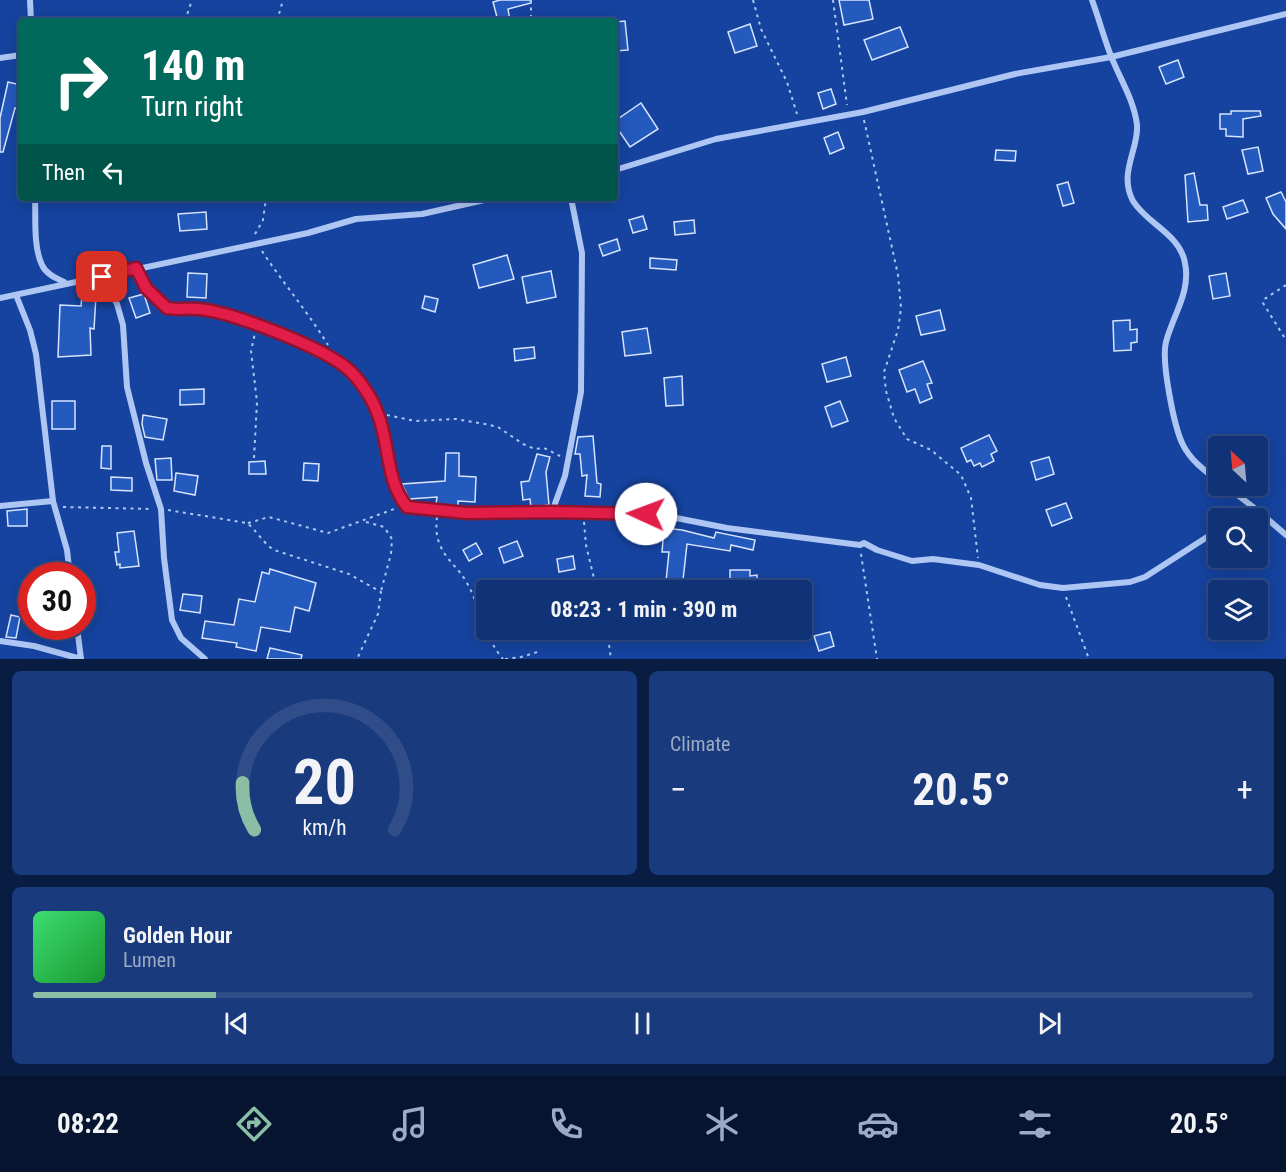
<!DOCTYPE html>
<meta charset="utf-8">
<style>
body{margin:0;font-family:"Roboto Condensed",sans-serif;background:#193a7c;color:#f1f3f6;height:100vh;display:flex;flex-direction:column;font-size:22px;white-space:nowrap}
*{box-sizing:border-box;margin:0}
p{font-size:20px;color:#9caac6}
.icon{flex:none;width:33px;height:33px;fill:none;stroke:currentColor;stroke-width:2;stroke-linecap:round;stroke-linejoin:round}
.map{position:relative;height:659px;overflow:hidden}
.side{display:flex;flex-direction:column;gap:12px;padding:12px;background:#091c41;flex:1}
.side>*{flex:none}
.top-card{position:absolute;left:18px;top:18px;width:600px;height:183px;border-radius:6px;box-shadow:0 3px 15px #0003,0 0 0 2px #304d89;background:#00695c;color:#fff;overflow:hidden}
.needle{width:39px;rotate:334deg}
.tools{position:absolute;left:1208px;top:436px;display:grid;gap:12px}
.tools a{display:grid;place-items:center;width:60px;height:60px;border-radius:6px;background:#103277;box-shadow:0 3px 15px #0003,0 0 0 2px #304d89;font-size:30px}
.speed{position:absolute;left:18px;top:562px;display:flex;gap:12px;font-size:30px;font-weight:700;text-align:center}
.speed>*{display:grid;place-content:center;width:78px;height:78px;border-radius:50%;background:#103277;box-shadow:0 3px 15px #0003,0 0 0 2px #304d89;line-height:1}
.speed .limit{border:9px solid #d22;background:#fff;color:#111}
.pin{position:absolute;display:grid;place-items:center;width:51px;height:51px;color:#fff;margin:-26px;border-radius:12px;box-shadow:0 3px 9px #0006}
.me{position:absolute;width:66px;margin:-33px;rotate:272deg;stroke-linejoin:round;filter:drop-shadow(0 0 4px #0008)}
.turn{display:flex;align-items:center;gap:21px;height:126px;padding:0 24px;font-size:27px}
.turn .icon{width:78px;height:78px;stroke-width:2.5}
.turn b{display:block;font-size:42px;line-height:51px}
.then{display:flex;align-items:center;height:57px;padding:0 24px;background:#0003;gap:12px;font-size:22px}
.big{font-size:45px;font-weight:700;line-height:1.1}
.side .widget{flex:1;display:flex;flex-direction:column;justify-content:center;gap:9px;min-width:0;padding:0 21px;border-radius:9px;background:#193a7c}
.side .dial{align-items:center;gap:0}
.dial svg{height:156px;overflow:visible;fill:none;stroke:#304d89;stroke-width:7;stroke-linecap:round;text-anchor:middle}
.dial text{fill:#f1f3f6;stroke:none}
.song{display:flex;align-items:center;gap:18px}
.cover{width:72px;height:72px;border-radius:9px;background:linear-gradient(135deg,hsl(140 70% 55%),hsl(130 70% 35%))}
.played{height:6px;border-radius:3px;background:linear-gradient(90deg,#8abfa5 15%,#304d89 15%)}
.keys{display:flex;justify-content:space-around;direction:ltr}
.heat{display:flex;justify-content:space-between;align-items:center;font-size:33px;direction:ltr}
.side .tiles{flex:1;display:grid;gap:12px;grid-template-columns:1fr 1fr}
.widget:last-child{grid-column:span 2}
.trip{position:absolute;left:476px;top:580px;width:336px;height:60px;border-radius:6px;background:#103277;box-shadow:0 3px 15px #0003,0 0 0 2px #304d89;font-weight:700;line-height:60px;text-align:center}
.tabs{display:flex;height:96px;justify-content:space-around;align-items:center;background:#061430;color:#9caac6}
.tabs .icon{width:42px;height:42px}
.tabs .current{color:#8abfa5}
.tabs b{font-size:27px;color:#f1f3f6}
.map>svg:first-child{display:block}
.building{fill:#2459bd;stroke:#d6e4fd;stroke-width:1.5}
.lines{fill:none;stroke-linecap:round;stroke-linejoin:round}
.path{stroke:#adc6f3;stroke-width:2;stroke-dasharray:3 4.5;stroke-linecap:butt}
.street{stroke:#adc6f3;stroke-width:6}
.route-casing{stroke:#92132f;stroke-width:15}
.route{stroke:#e11d48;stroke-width:10}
</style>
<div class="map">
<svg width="1286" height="659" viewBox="0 0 1286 659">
<rect width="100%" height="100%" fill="#15439f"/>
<!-- building -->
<g class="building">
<path d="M500,0H530L531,3L508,9L510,21H498L493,2Z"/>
<path d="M839,0H869L873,19L844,25Z"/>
<path d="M625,21L628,50L615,51V22Z"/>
<path d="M750,24L757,46L735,53L728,32Z"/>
<path d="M900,27L908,47L872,60L864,40Z"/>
<path d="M1178,60L1184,77L1166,84L1159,67Z"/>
<path d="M8,82L21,85V109L15,108L3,152H0V118Z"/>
<path d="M831,89L836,104L823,109L818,93Z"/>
<path d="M641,103L658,129L630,147L615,125V121Z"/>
<path d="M1231,111H1260L1261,116L1243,119V137L1226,136V129H1220V114H1231Z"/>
<path d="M838,132L844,148L830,154L824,138Z"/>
<path d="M1258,147L1263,171L1248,174L1242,150Z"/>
<path d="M996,150L1016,151L1015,161L995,160Z"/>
<path d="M1194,173L1200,205H1207L1208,220L1188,222L1185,175Z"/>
<path d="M1068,182L1074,203L1063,206L1057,185Z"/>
<path d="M1281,192L1286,202V229L1273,214L1266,198Z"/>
<path d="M1243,200L1248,212L1227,219L1223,207Z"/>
<path d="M206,212L207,229L180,231L178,214Z"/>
<path d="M643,216L647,229L633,233L629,220Z"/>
<path d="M694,220L695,233L675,235L674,222Z"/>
<path d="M617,239L620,250L603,256L599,245Z"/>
<path d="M507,255L514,279L479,288L473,265Z"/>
<path d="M650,258L677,260L676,270L650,268Z"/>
<path d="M551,271L556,297L527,303L522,277Z"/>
<path d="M188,273L207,274L206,298L187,297Z"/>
<path d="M1226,273L1230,296L1213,299L1209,276Z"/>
<path d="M144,294L150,313L136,318L129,298Z"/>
<path d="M82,295L96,296L94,329L90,328L91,355L58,357L60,305L81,306Z"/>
<path d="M425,296L438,299L435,312L422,308Z"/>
<path d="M940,310L945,330L921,335L916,316Z"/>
<path d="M1130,320V330L1137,329V342L1131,343V350L1114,351L1113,321Z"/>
<path d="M647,328L651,353L625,356L622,332Z"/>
<path d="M534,347L535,358L515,361L514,349Z"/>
<path d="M846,357L851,376L827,382L822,364Z"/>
<path d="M923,361L932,383L927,384L932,398L920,403L915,389L907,392L899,370Z"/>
<path d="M682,376L683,405L666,406L664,378Z"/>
<path d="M204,389V404L180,405V390Z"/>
<rect x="52" y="401" width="23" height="28"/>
<path d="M840,401L848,421L832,427L825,407Z"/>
<path d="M143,415L167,419L163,440L145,437L142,424Z"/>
<path d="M989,435L997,451L991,454L994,461L982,467L980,463L974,466L971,460L967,462L961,448Z"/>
<path d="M593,436L597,483L601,484L600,497L585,496L587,475L582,476L580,454H575L578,437Z"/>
<path d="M102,446H111V469L101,468Z"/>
<path d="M446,453H459V476L476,477L475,502L458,501V506L436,504L437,497L409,499L402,484L445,481Z"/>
<path d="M537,454L550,457L546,472L549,505L531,507L530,499L523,500L521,482L529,481Z"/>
<path d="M1049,457L1054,474L1036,480L1031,462Z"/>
<path d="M171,458L172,480H157L155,459Z"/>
<path d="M265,461L266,474H249V462Z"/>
<path d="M304,463L319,464L318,481L303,480Z"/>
<path d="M176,473L198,476L195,495L174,491Z"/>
<path d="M111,477L132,478V491L111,490Z"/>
<path d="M1066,503L1072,518L1052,526L1046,510Z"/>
<path d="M27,509V526H8L7,511Z"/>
<path d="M664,528L682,530L714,538L716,532L755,540L753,550L731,545L730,551L687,544L683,580H677L675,584L691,588L690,591H659L662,580L666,581L669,552H662Z"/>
<path d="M134,531L139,566L120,568V564L117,565L115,552H119L117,533Z"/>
<path d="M517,541L523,556L504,563L499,548Z"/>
<path d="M476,543L482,554L469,561L463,550Z"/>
<path d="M573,556L575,569L559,572L557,559Z"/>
<path d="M270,569L316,583L309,611L295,607L290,632L261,627L256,651L236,647L237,643L202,638L205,621L234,625L239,599L255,602L262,572L269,574Z"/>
<path d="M730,570H750V576L757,575V591H730Z"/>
<path d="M183,594L202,596L200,613L180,610Z"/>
<path d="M11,615L20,617L16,638L6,637Z"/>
<path d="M830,632L834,646L819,651L814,636Z"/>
<path d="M270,648L302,655L301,659H267Z"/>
</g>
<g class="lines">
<!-- path -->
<g class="path">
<path d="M531,0V21"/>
<path d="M753,0L761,29L787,82L797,114"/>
<path d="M833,0L847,105"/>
<path d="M185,21L192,0"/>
<path d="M277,21L283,0"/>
<path d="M864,120L898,275L901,308L898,330L884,372L886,391L894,418L907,439L931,450L961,475L971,498L978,558"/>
<path d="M255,234L263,220L266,198"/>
<path d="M262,251C283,283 308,312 328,345"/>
<path d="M1286,285L1263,300V303L1286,340"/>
<path d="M387,415L415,421L456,419L485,424L498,427L523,444L535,449L544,448L560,456"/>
<path d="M254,458L257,402L251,351L255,333"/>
<path d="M63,507L151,509"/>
<path d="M168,510L247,523C257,531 263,543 274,550L349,574L381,592L378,614L357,659"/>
<path d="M437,517C436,527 436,536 440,545C446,560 459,568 467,583C481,608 484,637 503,659"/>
<path d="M366,522L384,527L392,539L391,554L381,591"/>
<path d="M584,522L586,545L597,591"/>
<path d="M248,523L269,517L328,533L397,508"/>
<path d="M861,554L877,659"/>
<path d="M1066,597L1089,659"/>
<path d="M607,630L611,659"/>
<path d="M505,659L521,657L541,651"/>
</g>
<!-- street -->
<g class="street">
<path d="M30,0L31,21"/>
<path d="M1092,0C1099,19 1104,38 1111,56C1120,79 1134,100 1137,125C1139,149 1118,173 1133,201C1147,224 1180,234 1185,263C1191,292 1173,315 1166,342C1161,361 1174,427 1183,445C1190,459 1205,472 1218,480"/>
<path d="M0,58L21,55"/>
<path d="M615,170L716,139L863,112L1015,74L1111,57L1286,14"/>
<path d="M35,198C36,218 33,246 42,265C46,274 56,278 64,282"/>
<path d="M136,268L146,288L167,308L200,309L256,325L327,354L351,371L377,411L394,481L407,507L467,513L552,512L661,515L727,528L860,545L864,543L877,550L912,561L933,559L979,565L1040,585L1063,588L1130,582L1145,577L1218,530"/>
<path d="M102,277L117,304L123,325L127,387L146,463L161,509L164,558L172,620L181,638L205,659"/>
<path d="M16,295L30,330L36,354L53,501L67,550L70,576"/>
<path d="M0,298L308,233L356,219L422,214L493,198"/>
<path d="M1226,486L1257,510"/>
<path d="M0,506L53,501"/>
<path d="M552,512L565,476L581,392L582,253L571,198"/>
<path d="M1237,519L1257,510L1286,535"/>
<path d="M77,627L81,659"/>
<path d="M0,641L34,646L81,659"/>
</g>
</g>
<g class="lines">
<!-- route casing -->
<g class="route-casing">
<path id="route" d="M102,277L136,268L146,288L167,308C177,310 188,308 199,309C232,312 325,348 349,370C360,380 372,398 377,412C390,442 385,480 407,507L467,513L552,512L646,514"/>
</g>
<!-- route -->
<use href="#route" class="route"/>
</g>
</svg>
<div class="tools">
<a><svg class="needle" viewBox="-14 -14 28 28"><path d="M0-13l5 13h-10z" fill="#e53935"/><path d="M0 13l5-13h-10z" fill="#9caac6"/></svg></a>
<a><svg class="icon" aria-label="search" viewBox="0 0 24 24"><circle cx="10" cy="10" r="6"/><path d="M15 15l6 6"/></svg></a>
<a><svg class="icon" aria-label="layers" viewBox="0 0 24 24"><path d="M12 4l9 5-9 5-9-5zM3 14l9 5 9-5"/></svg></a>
</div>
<div class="speed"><div class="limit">30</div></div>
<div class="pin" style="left:102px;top:277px;background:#d93025"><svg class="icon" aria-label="arrive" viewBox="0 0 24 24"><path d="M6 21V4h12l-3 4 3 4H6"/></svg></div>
<svg class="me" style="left:646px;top:514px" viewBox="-20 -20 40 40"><circle r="19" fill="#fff"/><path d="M0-13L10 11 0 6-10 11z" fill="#e11d48"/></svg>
<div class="trip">08:23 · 1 min · 390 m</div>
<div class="top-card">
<div class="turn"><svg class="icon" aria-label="right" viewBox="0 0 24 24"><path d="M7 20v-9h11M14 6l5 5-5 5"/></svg><div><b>140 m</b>Turn right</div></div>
<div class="then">Then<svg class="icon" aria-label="left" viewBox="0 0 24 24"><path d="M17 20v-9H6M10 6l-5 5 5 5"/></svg></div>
</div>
</div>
<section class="side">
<div class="tiles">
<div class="widget dial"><svg viewBox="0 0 100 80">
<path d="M14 69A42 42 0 1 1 86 69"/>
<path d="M14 69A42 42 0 0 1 8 45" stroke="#8abfa5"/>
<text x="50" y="56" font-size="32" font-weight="700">20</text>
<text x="50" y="72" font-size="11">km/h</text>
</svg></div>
<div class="widget"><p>Climate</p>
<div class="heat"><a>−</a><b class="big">20.5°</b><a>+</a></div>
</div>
<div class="widget">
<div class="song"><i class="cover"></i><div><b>Golden Hour</b><p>Lumen</p></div></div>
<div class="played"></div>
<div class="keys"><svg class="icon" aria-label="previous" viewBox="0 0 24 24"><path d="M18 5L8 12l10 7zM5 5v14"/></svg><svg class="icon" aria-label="pause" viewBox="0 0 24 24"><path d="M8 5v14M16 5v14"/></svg><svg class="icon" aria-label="next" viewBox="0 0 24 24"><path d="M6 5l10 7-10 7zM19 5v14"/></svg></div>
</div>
</div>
</section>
<nav class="tabs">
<b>08:22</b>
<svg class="icon current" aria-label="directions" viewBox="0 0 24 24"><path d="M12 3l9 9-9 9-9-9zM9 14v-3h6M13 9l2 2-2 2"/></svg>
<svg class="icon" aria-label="music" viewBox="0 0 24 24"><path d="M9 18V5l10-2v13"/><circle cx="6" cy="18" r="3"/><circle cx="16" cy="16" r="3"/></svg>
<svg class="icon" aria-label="phone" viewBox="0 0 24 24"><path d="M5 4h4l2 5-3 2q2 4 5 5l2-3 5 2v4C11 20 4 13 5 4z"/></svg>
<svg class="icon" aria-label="climate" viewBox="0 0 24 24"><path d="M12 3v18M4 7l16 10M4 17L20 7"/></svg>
<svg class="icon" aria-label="car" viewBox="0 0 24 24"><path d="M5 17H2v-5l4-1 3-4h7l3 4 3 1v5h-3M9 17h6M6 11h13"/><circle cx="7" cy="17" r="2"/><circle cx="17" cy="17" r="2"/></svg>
<svg class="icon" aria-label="filters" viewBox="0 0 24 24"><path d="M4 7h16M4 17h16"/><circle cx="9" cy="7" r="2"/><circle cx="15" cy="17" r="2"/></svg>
<b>20.5°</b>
</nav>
